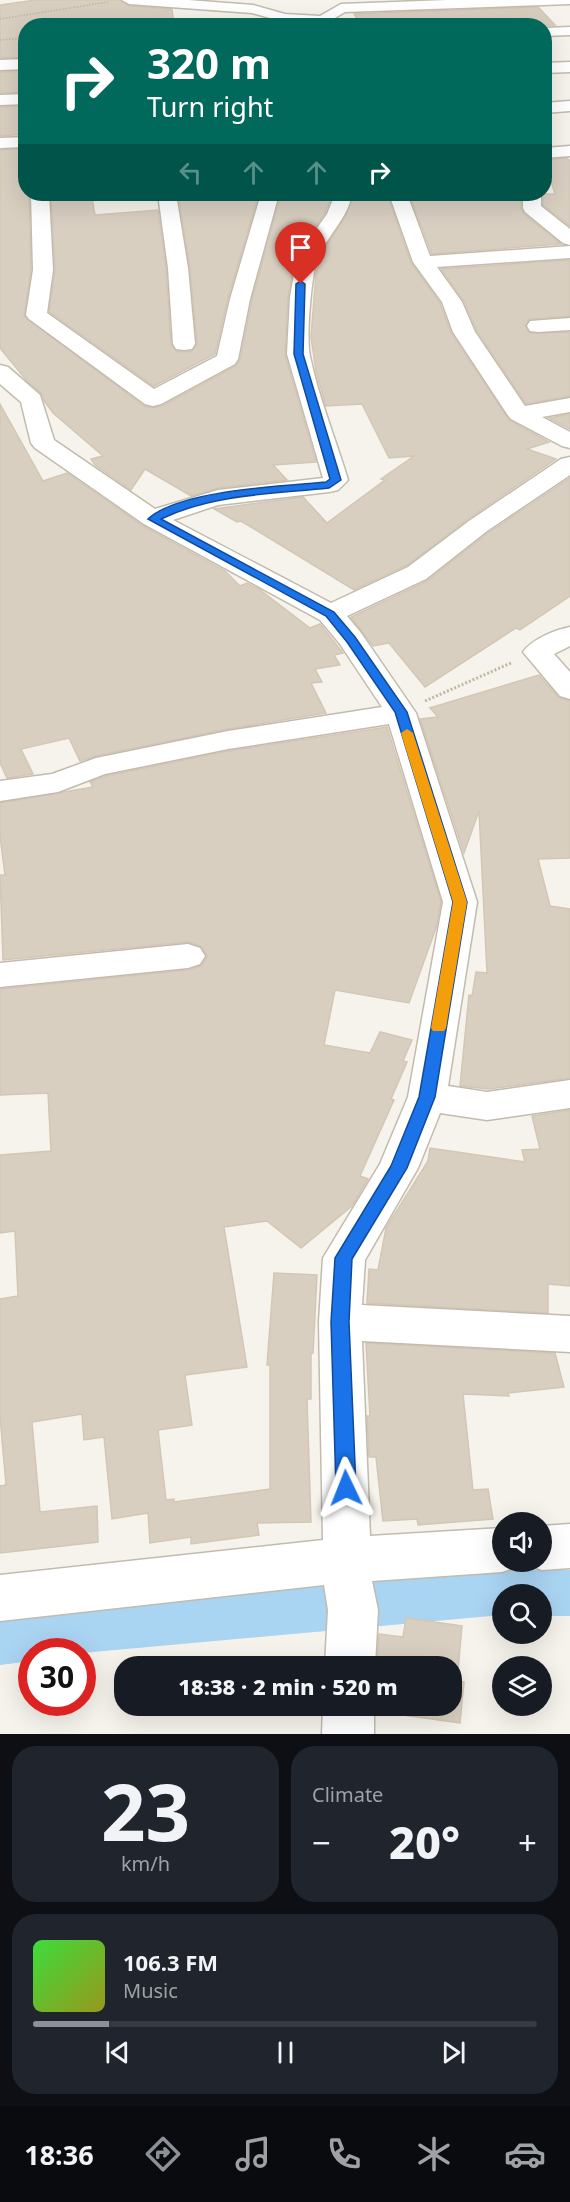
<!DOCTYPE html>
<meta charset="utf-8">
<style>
body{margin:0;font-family:"Noto Sans",sans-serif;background:#20242c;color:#f1f3f6;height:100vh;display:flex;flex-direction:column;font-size:22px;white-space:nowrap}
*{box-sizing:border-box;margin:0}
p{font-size:20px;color:#9ea1a6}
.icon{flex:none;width:33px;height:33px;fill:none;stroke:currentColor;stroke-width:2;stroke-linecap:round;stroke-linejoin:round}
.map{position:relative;height:1734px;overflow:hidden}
.sheet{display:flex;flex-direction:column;gap:12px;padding:12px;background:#0d0f14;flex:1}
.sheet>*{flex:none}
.top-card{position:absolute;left:18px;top:18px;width:534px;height:183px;border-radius:24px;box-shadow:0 6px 24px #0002;background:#00695c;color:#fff;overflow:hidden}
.controls{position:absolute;left:492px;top:1512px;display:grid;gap:12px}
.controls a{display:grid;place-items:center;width:60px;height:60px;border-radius:50%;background:#171b24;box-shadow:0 6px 24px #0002;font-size:30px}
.speed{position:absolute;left:18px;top:1638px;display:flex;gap:12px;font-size:30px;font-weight:700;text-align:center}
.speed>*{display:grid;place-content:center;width:78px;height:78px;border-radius:50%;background:#171b24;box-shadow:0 6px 24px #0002;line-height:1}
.speed .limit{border:9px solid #d22;background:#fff;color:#111}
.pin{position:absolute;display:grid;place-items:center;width:51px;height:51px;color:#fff;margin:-62px -26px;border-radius:50% 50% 50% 0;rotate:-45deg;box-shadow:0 0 6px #0007}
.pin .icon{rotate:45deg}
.me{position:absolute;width:66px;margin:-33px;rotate:358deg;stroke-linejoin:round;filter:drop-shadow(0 0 4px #0008)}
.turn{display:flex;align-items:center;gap:21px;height:126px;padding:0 30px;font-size:27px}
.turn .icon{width:78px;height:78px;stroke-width:2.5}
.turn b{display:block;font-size:42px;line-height:51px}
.lanes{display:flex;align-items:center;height:57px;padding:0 30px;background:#0003;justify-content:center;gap:30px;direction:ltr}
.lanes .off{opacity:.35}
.big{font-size:45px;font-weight:800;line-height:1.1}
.sheet .tile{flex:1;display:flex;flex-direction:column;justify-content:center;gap:9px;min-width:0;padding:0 21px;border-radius:24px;background:#20242c}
.sheet .dial{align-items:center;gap:0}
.dial b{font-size:78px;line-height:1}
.song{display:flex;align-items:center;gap:18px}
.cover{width:72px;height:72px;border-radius:9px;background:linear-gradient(135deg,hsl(120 70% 55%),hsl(60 70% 35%))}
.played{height:6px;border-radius:3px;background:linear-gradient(90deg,#8c9099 15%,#363941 15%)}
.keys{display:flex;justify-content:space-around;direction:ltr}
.heat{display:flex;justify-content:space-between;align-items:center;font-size:33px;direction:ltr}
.sheet .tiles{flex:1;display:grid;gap:12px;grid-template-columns:1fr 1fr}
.tile:last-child{grid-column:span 2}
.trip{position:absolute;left:114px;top:1656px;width:348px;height:60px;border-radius:24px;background:#171b24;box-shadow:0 6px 24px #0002;font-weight:800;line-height:60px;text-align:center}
.dock{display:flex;height:96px;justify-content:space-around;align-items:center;background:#090b0e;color:#9ea1a6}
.dock .icon{width:42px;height:42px}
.dock .current{color:#8c9099}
.dock b{font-size:27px;color:#f1f3f6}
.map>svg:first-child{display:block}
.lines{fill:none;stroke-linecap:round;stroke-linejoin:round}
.canal{fill:#a9d4f2;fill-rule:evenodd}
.building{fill:#d8cfc1;stroke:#d3c7b4;stroke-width:1.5}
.minor-casing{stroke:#c2bbae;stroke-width:3}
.path-far1{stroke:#c4b79f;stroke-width:1.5;stroke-dasharray:1.5 1.5;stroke-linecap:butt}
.path{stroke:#c4b79f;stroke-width:3;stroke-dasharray:2 2;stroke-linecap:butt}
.minor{fill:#fff;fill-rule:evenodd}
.route{fill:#1a73e8;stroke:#114b97;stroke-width:1.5}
.slow{fill:#f59e0b}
</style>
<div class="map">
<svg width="570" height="1734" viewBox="0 0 570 1734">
<rect width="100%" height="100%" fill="#f6f3ec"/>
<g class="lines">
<!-- canal -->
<path class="canal" d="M497,1569L570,1570V1616H542V1594H502V1615L82,1653L32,1652V1661L0,1665V1617L99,1603Z"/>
</g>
<!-- building -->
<g class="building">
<path d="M36,0H120L129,6L172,9L174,26H26V57L0,58V5Z"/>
<path d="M538,7L555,25L362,26L354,14Z"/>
<path d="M26,71V92L0,93V72Z"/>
<path d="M26,106V134L0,136V107Z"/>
<path d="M24,149L26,194H29L31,270L24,316L144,406L152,408L162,406L236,366L240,360L252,300L281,194H333L325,213L303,244L294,262L288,297L285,355L316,462L273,465L287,480L218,488L191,496L145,469L131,490L95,465L91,459L103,456L53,413L45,402L41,393L27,381L0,348V150Z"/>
<path d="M567,158L570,161V226L543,205V194H555L544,160Z"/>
<path d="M51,194H69V199L92,198L95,215L158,210L166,268L171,344L176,351L184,352L192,351L197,344L190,268L178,194H259L228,298L215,354L154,386L49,312L55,270Z"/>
<path d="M353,194H387L411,263L440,303L451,333L509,420L549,442L527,449L556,459L468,519L407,565L354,590L241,521L237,522L214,509L303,497L327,523L385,480L381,479L414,456L389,458L362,404L326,406L316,371L311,337L316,273L326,247L347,214Z"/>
<path d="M409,194H439L442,198L521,194V208L524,214L561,244L432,254Z"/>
<path d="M570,260V316L530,319L525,325L530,333L570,332V396L526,404L477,331L464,301L441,269Z"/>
<path d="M0,404L43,481L67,473L143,526L225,571L240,586L247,583L260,590L310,628L320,624L343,653L334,655L340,665L315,669L322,682L311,683L326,713L228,729L96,756L80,761L69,738L21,749L33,774L7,778L0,763Z"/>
<path d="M570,414V429L549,418Z"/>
<path d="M570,478V596L520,630L516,628L425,687L389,643L373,646L351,617L427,581L488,533Z"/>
<path d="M539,675L558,697L570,701V858L538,859L550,906L570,909V1078L489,1089L460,1086L469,995L472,996L476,972L487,973L479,811L464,853L420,719L438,717L430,708Z"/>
<path d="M387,727L441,902L436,928L409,1003L335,990L324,1045L370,1053L380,1032L412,1040L403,1061L407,1062L391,1099L394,1100L360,1176L368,1179L352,1206L301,1248L267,1221L224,1227L247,1367L185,1375L192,1425L158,1430L166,1500L174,1499V1502L270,1489V1365H267L274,1273L317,1275L313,1353L311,1352V1399H307L311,1522L257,1523L259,1535L191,1544V1537L150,1543L148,1513L112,1519L104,1437L84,1440L82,1414L32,1422L40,1512L97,1506L98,1542L0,1553V1486L6,1485L0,1416V1299L18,1296L15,1231L0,1233V1155L51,1151L48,1093L0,1095V989L188,970L201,966L207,957L202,947L188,942L3,960L0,875H5L0,836V803L93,787L90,782L106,776L228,751Z"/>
<path d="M570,1110V1286L548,1284V1313L367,1303L369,1269L378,1270L386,1228L428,1161L430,1148L525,1162L522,1150L540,1149L532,1116Z"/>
<path d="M366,1343L555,1353L564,1387L508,1393L509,1396L463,1394L473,1490L488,1489L493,1519L418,1525L417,1519L383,1521L376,1457H369L367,1416H370Z"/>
<path d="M406,1618L462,1626L457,1681L464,1682L460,1723L403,1715L404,1706H452V1666H408L377,1662L379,1634L403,1637Z"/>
</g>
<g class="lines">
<!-- minor casing -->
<g class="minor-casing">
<g id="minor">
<path d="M122,0H188L253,5L285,14L320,16L341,4L448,0H570V4L345,12L323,25L284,22L252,13L129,4Z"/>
<path d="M570,27V35L544,36V28Z"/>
<path d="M26,59V69L0,70V60Z"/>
<path d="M570,62V72L544,73V63Z"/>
<path d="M26,94V104L0,105V95Z"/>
<path d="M570,101V111L544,113V103Z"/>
<path d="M26,137V147L0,148V138Z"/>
<path d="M570,146V156L544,158V148Z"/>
<path d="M31,194H49L53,270L47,313L154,389L217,356L230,299L261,194H279L250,299L238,359L235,364L161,404L153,406L145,404L29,319L26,315L33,270Z"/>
<path d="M158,194H176L188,268L195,344L192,349L184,350L176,349L173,344L168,268Z"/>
<path d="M335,194L352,195C346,222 324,238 316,264C311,281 306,339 310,356C318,396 336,440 348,480L338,490L329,492L218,505L173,520L331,603L408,567L469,521L561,459L570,457V475L487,531L426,579L347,616L361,633L416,713L477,902L448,1086L487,1092L570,1080V1108L487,1120L440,1113L418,1168L365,1260L362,1305L570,1316V1352L362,1341L370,1536L502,1528V1562H521L519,1566L502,1572L372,1581L378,1610L375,1666H325L328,1610L324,1585L0,1621V1575L323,1540L319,1322L323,1258L380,1164L408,1097L443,902L389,724L228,749L105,774L58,792L0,801V781L52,774L96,758L228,731L382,707L340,644L320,620L144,524L35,448L31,443L21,402L0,384V365L8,367L40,395L54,440L155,509L218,490L323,478L287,354L290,297L296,263L305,245L327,214Z"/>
<path d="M389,194H407L430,256L570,246V258L437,267L462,302L475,332L525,406L570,398V412L542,417L570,432V448L562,446L511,419L507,414L453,332L442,302L413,262Z"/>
<path d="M523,194H541V206L570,229V245L563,243L525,212L523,208Z"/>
<path d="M570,318V330L538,332L530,331L527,326L530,321Z"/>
<path d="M570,627V646L554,654L570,672V699L560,696L523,652C532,639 555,630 570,627Z"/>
<path d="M188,944L200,948L205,956L200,964L188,968L0,987V963Z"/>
<path d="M570,1524V1568L542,1570L525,1564L524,1562H542V1526Z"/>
<path d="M323,1706H374V1734H322Z"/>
</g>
</g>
<!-- path-far1 -->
<g class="path-far1">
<path d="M0,19L108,2"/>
<path d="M0,40L26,38"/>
</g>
<!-- path -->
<path class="path" d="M425,701L511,663"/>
<!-- minor -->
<use href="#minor" class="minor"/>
</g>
<!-- route -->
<path class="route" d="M301,281L305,284L303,354L341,480L329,488C272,494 213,494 161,519L334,612L355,637L407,712L467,902L435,1097L407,1168L352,1259L349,1322L356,1488L353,1494L346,1497L339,1494L336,1488L331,1322L335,1258L391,1166L419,1097L453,902L395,712L347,642L326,616L148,519C179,490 283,486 326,482L330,479L294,354L296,284Z"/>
<!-- slow -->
<path class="slow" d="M407,729L413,733L467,902L446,1028L444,1031H433L431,1028L453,902L401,733Z"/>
</svg>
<div class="controls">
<a><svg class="icon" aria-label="sound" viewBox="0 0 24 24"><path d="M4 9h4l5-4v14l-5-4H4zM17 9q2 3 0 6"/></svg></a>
<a><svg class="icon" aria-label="search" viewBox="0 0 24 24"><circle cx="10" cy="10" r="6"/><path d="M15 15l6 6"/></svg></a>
<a><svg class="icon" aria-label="layers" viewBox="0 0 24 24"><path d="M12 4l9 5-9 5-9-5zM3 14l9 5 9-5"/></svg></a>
</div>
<div class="speed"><div class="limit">30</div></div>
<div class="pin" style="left:301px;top:284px;background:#d93025"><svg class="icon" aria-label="arrive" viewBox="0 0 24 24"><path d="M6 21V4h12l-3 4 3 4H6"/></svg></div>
<svg class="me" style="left:346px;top:1488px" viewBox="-20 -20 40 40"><path d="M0-17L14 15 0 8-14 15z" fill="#1a73e8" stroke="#fff" stroke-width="4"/></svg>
<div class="trip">18:38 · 2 min · 520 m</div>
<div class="top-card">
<div class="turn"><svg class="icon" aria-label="right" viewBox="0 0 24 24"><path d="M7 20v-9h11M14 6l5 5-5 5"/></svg><div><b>320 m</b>Turn right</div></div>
<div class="lanes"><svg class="icon off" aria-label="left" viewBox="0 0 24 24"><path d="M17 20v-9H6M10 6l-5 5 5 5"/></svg><svg class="icon off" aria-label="ahead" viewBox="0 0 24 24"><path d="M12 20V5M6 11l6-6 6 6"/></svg><svg class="icon off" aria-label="ahead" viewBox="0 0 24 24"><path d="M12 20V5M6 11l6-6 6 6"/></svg><svg class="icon" aria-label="right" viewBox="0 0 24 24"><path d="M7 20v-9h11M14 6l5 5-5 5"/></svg></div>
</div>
</div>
<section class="sheet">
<div class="tiles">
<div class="tile dial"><b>23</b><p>km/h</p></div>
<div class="tile"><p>Climate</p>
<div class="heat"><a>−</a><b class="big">20°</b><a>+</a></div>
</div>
<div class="tile">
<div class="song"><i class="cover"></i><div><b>106.3 FM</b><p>Music</p></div></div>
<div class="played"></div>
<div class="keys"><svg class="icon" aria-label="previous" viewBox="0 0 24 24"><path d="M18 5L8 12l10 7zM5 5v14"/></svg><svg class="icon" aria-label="pause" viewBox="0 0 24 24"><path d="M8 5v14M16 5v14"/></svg><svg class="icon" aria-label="next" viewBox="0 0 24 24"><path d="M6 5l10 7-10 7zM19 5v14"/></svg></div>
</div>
</div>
</section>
<nav class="dock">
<b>18:36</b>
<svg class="icon current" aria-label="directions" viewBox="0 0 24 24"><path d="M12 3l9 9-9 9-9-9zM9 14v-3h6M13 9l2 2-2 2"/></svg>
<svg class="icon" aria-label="music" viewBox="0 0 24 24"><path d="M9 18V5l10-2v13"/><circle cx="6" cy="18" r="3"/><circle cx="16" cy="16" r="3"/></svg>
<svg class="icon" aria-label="phone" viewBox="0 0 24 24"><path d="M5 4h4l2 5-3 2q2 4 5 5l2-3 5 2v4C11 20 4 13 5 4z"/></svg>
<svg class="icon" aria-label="climate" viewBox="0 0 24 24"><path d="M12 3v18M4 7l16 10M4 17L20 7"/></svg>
<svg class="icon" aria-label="car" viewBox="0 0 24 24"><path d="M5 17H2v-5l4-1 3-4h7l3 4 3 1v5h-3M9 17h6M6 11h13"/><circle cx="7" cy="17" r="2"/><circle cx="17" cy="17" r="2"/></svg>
</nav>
